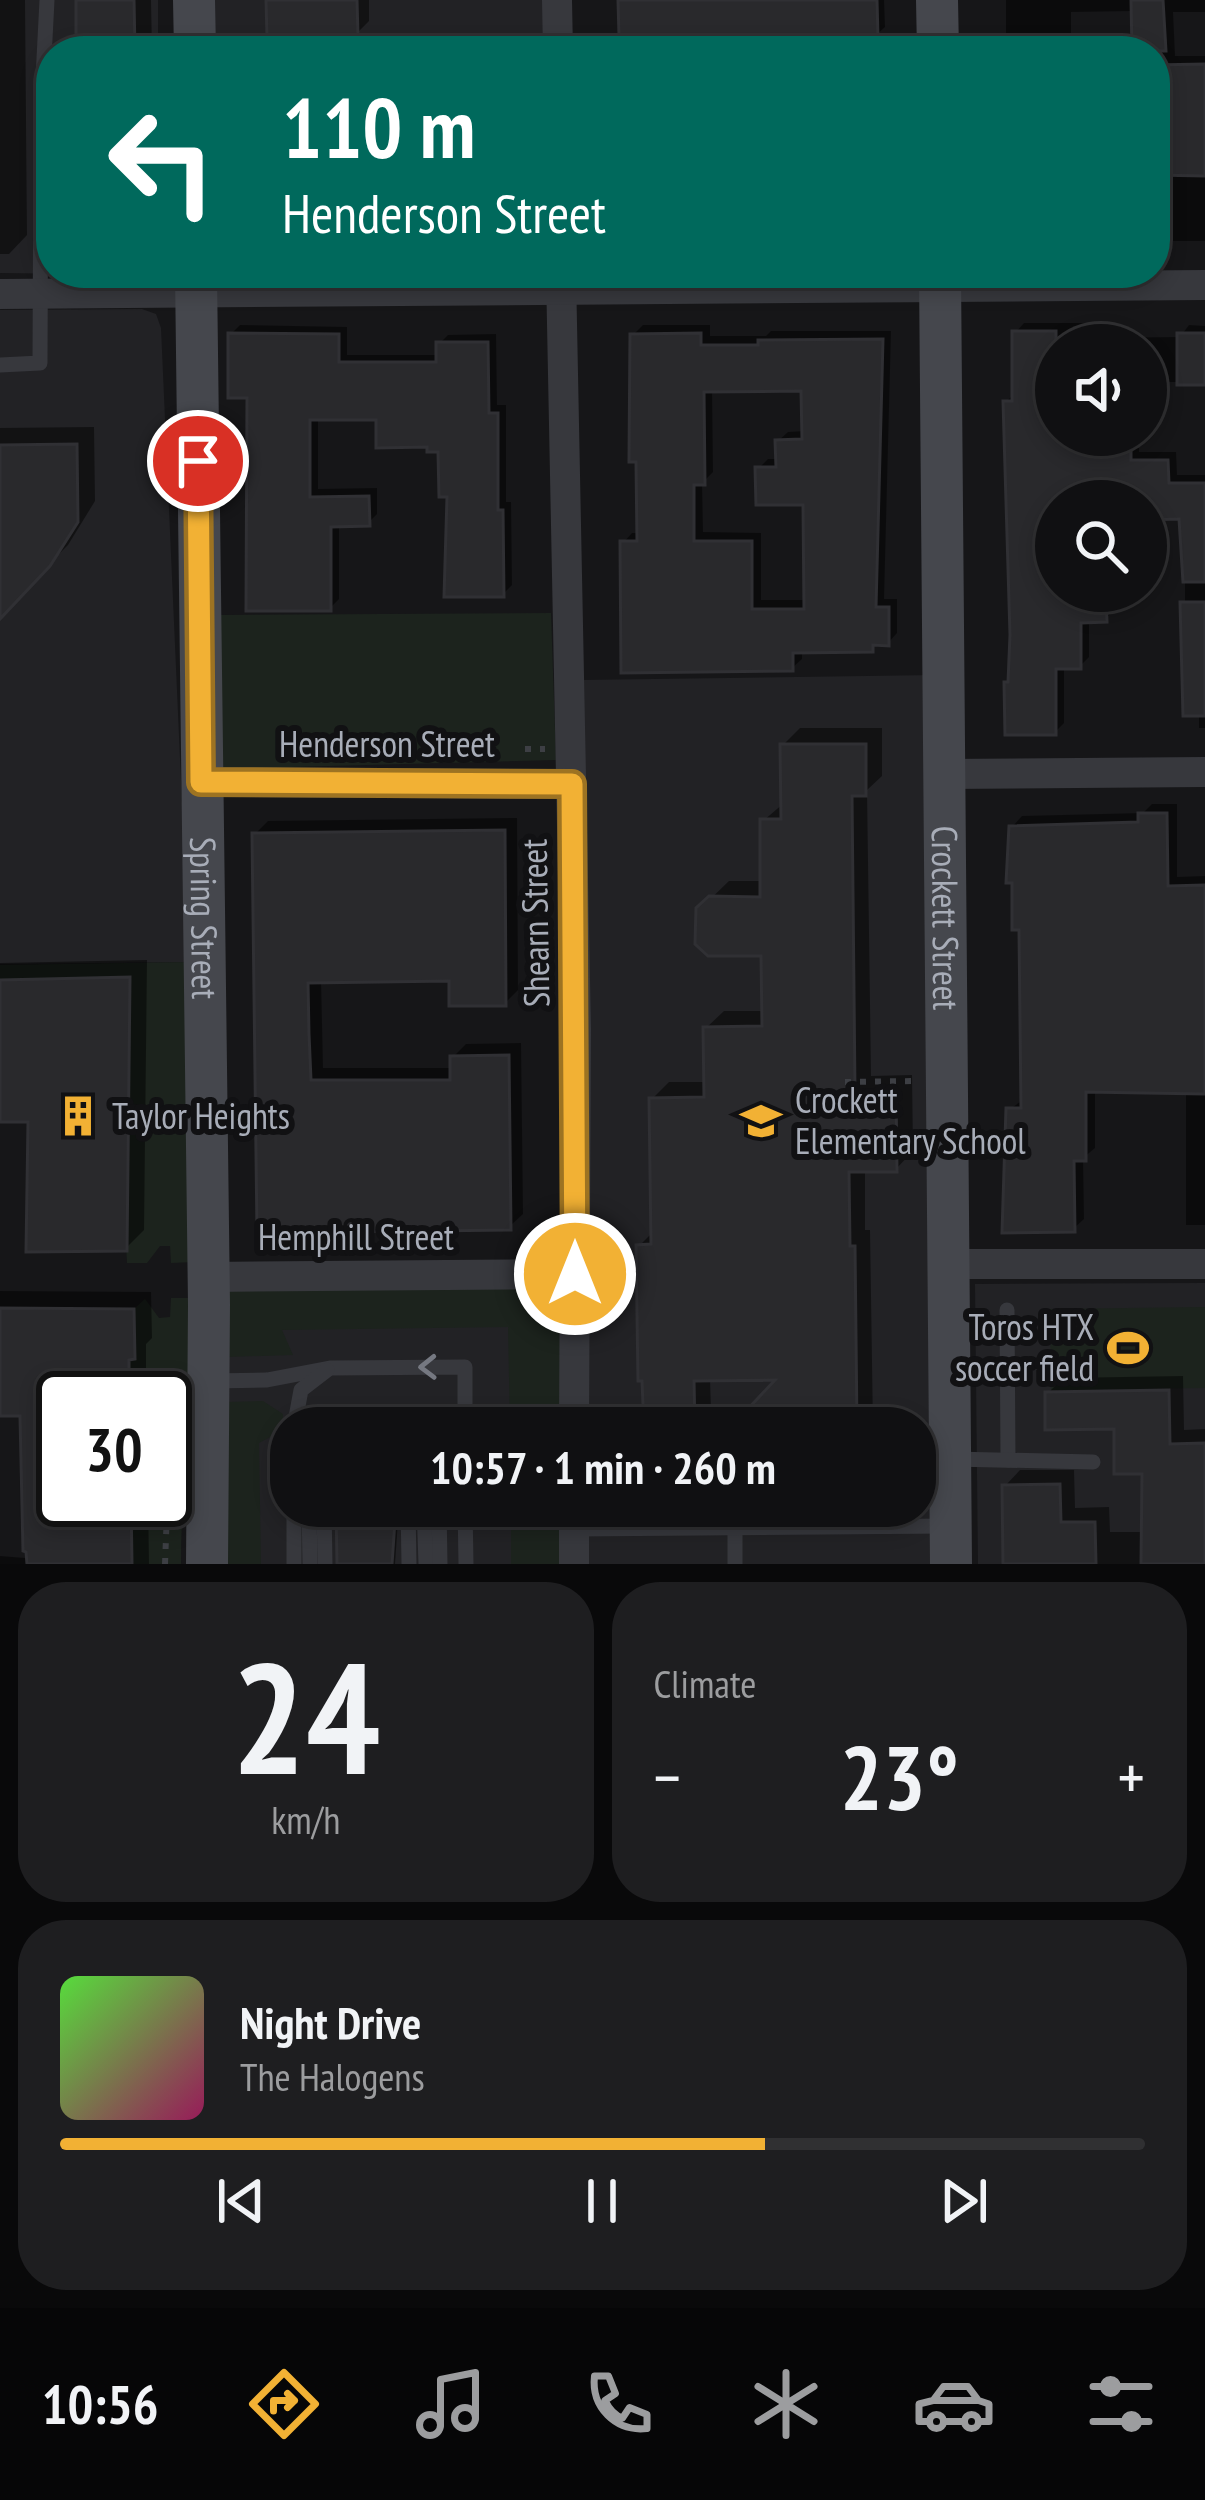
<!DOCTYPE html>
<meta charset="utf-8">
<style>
body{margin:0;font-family:"PT Sans Narrow",sans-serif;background:#1e1e20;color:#f1f3f6;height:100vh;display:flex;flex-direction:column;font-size:45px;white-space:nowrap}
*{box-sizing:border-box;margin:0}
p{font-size:39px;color:#9c9d9f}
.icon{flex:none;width:66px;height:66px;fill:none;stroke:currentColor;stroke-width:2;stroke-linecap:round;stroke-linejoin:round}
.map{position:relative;height:1564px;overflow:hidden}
.details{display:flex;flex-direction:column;gap:18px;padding:18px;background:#09090a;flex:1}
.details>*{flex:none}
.guide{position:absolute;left:36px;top:36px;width:1134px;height:252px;border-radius:48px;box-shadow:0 6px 18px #0003,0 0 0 3px #303032;background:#00695c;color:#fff;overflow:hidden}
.controls{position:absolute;left:1035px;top:324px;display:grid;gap:24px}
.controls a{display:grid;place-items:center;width:132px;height:132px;border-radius:50%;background:#101012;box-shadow:0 6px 18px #0003,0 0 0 3px #303032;font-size:60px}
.speed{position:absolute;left:36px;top:1371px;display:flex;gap:24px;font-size:60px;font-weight:700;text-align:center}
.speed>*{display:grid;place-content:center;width:156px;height:156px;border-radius:50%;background:#101012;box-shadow:0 6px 18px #0003,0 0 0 3px #303032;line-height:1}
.speed .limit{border:6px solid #111;border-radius:18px;background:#fff;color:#111}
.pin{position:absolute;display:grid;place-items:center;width:102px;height:102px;color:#fff;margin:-51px;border:6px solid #fff;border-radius:50%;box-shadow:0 3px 12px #0007}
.me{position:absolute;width:132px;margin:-66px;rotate:0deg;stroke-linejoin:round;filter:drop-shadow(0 0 9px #0008)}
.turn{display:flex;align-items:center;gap:42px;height:252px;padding:0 48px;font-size:54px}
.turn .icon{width:156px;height:156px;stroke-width:2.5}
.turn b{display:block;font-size:84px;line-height:102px}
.big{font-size:90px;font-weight:700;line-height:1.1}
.details .widget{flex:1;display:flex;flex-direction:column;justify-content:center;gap:18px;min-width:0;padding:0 42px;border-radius:48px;background:#1e1e20}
.details .dial{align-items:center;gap:0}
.dial b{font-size:156px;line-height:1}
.song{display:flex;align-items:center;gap:36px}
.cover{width:144px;height:144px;border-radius:18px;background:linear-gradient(135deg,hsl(110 70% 55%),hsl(330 70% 35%))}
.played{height:12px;border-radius:6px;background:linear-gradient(90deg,#f2b134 65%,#303032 65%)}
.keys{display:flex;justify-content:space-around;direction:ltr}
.heat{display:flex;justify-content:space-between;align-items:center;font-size:66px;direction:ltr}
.details .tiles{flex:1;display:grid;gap:18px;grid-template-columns:1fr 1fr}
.widget:last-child{grid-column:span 2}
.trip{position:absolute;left:270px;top:1407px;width:666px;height:120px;border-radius:48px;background:#101012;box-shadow:0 6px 18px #0003,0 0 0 3px #303032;font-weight:700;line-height:120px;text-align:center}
.dock{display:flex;height:192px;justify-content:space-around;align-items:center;background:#060607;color:#9c9d9f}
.dock .icon{width:84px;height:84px}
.dock .selected{color:#f2b134}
.dock b{font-size:54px;color:#f1f3f6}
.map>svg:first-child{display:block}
.built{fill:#222225}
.green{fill:#1c231d}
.shadow{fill:#0007;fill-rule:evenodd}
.building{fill:#29292c;stroke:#303034;stroke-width:3;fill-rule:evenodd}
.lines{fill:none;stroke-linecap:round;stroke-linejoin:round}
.path{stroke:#3d3f44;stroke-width:6;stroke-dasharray:6 9;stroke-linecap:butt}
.lane{stroke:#37383d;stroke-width:15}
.street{stroke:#37383d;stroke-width:30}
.secondary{stroke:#45474d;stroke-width:42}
.oneway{stroke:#757881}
.route-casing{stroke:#9d7322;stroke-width:30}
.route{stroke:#f2b134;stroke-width:21}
.labels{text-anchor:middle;stroke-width:12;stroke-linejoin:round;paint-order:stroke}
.street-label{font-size:36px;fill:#a8adb8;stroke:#111113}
.poi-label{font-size:36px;fill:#a8adb8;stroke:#111113;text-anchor:start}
</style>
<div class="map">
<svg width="1205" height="1564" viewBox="0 0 1205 1564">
<rect width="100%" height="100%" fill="#161618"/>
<!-- built -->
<g class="built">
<path d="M0,0H158V51H51V273L159,275L0,273Z"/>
<path d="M210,0H543V42L210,49Z"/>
<path d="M142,309L156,314L161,328L189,962L0,964V310Z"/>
<path d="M935,675L946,1564H580V1506H915V1428H580V680Z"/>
<path d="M1205,1283V1564H978L975,1284Z"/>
<path d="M560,1286V1428H291V1506H561V1564H228L225,1289Z"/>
</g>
<!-- green -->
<g class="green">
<path d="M551,613L556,760L218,769L219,615Z"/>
<path d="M189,962L195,1262L171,1263L170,1246H160L147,1263H127L123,1189L129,1188L126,1135L130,977H94L93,982L0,980V965Z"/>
<path d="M560,1286V1428H510L508,1327L282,1330L293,1355L226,1357L225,1289Z"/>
<path d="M171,1298H195C194,1387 181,1475 181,1564H132L131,1500H165V1398H129V1360L135,1358L134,1309L145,1299L159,1318L170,1317Z"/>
<path d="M1205,1307V1388L1051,1390L1050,1309Z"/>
<path d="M263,1401L283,1414V1430L259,1443L261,1564H228L226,1402Z"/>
<rect x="511" y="1506" width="50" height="58"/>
</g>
<!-- shadow -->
<g class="shadow">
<path d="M0,0H25L27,235L9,254H0Z"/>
<path d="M79,0H151L152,51H79Z"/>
<path d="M269,0H369V21L357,33H330V51H270Z"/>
<path d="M621,0H884L885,27L875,36L876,51H793V36L686,32V51H622Z"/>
<path d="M1006,0H1205V12H1173L1175,56H1205V241H1155V51H1135L1134,11L1071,12V51H1006Z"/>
<path d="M1024,323H1092V338L1180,337L1189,325L1205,326V382H1146V345H1056V435H1139V452H1176L1177,475H1205V728H1199V669H1185V525L1181,516L1146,517V501H1056V591H1114L1115,610L1105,619H1089V657L1080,666H1064V723L1055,732L1011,679L1006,402L1015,393V333Z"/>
<path d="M240,325L347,327V355H439V344L448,335L496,334L497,405H506V502H511L512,585L503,594L450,494L441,449L379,417H318V489L377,488V514L368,523L339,524V599L330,608L250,395L231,334Z"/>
<path d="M643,325H710V336H766L771,331H891L884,599H897V633L888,643L879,642L872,649L802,650V659L792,668L623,543L632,533H640L633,335ZM804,388L805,431L788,432L778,441L779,459H768L759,468L806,502L807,600H761V533L703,532L702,483L713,472L712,389Z"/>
<path d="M94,427L95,501L68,545L0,613V428Z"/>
<path d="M800,728H882V776L867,790L871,1076L912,1075L913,1151L896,1169H865V1230H870L873,1428H734L782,1377L710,1378L711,1411L694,1428H647L639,1246L654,1231L652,1099L669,1082H707L706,1028L724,1011H764V953L699,910L729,881H763V821L784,803L783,745Z"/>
<path d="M1152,804H1177V877L1205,876V1225H1186V1091L1095,1090V1148L1083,1158L1084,1219L1073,1229L1009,1110L1024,1099L1022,927L1012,827L1022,816L1143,813Z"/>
<path d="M517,818L518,990L505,1003L452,978L321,979L323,1068H453V1057L466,1044L521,1043L523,1214L509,1227L260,1229L255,834L268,821Z"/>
<path d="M147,960L144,1230L126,1248L31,1119H0V963Z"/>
<path d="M0,1291L151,1292L152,1338L146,1344V1398H63V1500H148L149,1564H0V1556L25,1558L23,1416L0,1417Z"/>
<path d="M1183,1376L1184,1430L1205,1429V1564H1006L1005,1486L1020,1470H1074L1075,1508L1109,1507L1110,1532H1144L1145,1471L1117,1426L1048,1393L1063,1378Z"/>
<path d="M337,1506H399L395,1564H338Z"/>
<path d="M678,1506H870L865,1511L678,1513Z"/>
</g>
<!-- building -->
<g class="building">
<path d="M76,0H134L135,51H76Z"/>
<path d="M266,0H357L358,36L267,37Z"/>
<path d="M618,0H877L878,38L619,36Z"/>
<path d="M1131,0H1163L1166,51H1132Z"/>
<path d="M1205,64V176L1155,175V65Z"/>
<path d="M1012,331H1056V435H1131V460H1168L1169,483H1205V582H1183L1179,519L1146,520V501H1056V591H1106L1107,622L1081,623V669H1056V735H1005L1004,682H1008L1010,635L1003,401H1012Z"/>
<path d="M228,333L339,334V362H436V342H488L489,413H498V510H503L504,597H444L447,497H439L438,452H427V447L376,448V420H310V497L369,496L370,526L331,527V611H246L247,398H228Z"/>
<path d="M701,333V345H758V340L883,339L876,607H889V646L873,645V652L793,653V671L621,673L620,541H637L636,462H629L630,334ZM801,391L802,439L775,440L776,467H755L756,505H803L804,609H752V541H694V485H705L704,392Z"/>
<rect x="1177" y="333" width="28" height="52"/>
<path d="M77,444L78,522L50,566L0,619V445Z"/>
<path d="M1180,602H1205V716H1183Z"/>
<path d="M780,744H866V796H852L855,1091H896L897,1172H849L850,1246H855L857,1428H730L775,1380L694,1381L695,1428H644L642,1381H638L636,1245L651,1244L649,1098L704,1097L703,1027L762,1026L761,956H708L695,944L696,908L709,896L760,897V819H781Z"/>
<path d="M1138,813H1167L1168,886L1205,885V1094L1086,1092V1161H1074L1075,1232L1002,1233L1006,1108H1021L1019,930H1012V883H1006L1009,826L1138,822Z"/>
<path d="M505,830L506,1006H449V981L308,983L309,1034L311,1080H450V1056L509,1055L511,1230L257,1233L252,833Z"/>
<path d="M130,977L127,1251L26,1252L28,1122H0V980Z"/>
<path d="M0,1308L134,1309L135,1359L129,1360V1398H63V1500H131L132,1564H27L26,1552L23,1551L20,1416H0Z"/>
<path d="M1169,1390L1170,1444L1205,1443V1564H1141L1142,1474H1114V1429L1045,1430V1392Z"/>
<path d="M1060,1484L1061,1522H1095L1096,1564H1003L1002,1485Z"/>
<path d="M336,1506H396L392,1564H337Z"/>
</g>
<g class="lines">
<!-- path -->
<g class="path">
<path d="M525,749H545"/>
<path d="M845,1082L914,1081"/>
<path d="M165,1564L169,1458"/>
</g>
<!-- lane -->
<g class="lane">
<path d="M0,365L40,363L41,117L47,0"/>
<path d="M1007,1310L1008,1460"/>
<path d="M212,1381L267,1380L330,1368L465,1367V1428"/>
<path d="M294,1428L301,1390L327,1370"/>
<path d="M324,1428L340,1415L402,1414L430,1428"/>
<path d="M953,1459L1093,1462"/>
<path d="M294,1506V1564"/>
<path d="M309,1506L310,1564"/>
<path d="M324,1506L325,1564"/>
<path d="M408,1506L409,1564"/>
<path d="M424,1506L426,1564"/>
<path d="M439,1506L440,1564"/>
<path d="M465,1506L466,1564"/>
<path d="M735,1527V1564"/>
<path d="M574,1529L949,1526"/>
</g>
<!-- street -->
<g class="street">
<path d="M557,0L558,51"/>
<path d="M561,273L576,1029L574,1428"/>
<path d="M0,294L1205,285"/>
<path d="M944,774L1205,772"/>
<path d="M201,782L572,784"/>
<path d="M949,1264H1205"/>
<path d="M208,1277L575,1274"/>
<path d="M574,1564V1506"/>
</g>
<!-- secondary -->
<g class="secondary">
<path d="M194,0L195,51"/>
<path d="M937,0L938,51"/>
<path id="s1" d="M196,273L209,1305L207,1564"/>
<path id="s2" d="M940,273L951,1564"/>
</g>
</g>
<!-- one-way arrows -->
<defs><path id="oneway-chevron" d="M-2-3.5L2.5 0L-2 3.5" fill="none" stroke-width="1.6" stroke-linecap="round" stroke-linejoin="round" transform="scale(3)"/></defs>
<use class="oneway" href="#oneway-chevron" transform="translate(428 1367) rotate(179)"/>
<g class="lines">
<!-- route casing -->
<g class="route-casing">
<path id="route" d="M198,461L201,782L572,784L575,1274"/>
</g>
<!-- route -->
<use href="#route" class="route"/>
</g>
<!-- icons -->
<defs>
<g id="building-bare" transform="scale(3.24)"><path d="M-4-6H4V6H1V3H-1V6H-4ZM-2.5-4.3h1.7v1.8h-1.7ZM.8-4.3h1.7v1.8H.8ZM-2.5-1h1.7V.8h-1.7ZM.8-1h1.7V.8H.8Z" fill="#f2b134" stroke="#111113" stroke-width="2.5" paint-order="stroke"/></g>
<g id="school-bare" transform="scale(3.24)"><path d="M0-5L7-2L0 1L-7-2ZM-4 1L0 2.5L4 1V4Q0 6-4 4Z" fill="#f2b134" stroke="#111113" stroke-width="2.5" paint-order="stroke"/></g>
<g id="stadium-bare" transform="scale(3.24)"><path d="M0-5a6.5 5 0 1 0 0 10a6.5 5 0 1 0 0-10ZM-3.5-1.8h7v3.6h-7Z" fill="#f2b134" stroke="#111113" stroke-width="2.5" paint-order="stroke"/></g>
</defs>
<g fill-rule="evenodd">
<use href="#building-bare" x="78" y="1116"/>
<use href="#school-bare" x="761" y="1121"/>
<use href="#stadium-bare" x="1128" y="1348"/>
</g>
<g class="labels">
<!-- street labels -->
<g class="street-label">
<text x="387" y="757">Henderson Street</text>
<text dy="13" stroke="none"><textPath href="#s1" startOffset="645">Spring Street</textPath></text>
<text dy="13" stroke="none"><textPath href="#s2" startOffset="645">Crockett Street</textPath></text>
<text transform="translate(535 923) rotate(-91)" y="13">Shearn Street</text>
<text x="356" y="1250">Hemphill Street</text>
</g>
<!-- poi labels -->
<g class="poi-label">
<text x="795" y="1113">Crockett<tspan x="795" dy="41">Elementary School</tspan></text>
<text x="112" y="1129">Taylor Heights</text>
<text x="1094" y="1340" text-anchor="end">Toros HTX<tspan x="1094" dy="41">soccer field</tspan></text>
</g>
</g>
</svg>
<div class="controls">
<a><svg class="icon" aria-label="sound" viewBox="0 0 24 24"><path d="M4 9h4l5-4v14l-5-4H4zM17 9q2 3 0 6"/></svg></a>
<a><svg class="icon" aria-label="search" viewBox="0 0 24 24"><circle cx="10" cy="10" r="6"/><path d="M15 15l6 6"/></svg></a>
</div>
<div class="speed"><div class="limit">30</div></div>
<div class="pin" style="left:198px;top:461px;background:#d93025"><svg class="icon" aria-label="arrive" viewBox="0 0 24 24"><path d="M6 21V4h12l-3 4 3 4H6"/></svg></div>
<svg class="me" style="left:575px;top:1274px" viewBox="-20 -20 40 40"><circle r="17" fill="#f2b134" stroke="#fff" stroke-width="3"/><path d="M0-11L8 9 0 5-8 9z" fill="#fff"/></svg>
<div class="trip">10:57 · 1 min · 260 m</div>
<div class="guide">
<div class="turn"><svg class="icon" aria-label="left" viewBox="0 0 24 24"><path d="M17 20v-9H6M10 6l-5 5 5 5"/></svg><div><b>110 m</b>Henderson Street</div></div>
</div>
</div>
<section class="details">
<div class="tiles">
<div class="widget dial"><b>24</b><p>km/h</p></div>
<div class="widget"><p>Climate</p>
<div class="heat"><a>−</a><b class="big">23°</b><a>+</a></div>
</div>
<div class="widget">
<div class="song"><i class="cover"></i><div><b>Night Drive</b><p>The Halogens</p></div></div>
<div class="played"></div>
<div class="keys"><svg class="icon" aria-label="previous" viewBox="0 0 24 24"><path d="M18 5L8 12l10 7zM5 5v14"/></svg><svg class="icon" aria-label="pause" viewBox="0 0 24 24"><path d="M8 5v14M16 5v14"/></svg><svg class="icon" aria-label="next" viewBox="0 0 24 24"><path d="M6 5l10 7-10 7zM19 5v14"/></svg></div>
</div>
</div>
</section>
<nav class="dock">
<b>10:56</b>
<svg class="icon selected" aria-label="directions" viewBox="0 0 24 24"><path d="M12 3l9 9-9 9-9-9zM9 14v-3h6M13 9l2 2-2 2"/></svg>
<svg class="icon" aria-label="music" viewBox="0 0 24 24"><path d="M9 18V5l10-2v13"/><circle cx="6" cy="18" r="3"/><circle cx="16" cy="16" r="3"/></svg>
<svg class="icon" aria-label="phone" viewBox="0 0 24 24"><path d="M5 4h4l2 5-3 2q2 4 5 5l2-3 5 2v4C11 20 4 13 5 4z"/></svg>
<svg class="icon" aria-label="climate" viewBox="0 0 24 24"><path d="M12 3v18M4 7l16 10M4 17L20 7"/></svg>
<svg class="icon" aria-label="car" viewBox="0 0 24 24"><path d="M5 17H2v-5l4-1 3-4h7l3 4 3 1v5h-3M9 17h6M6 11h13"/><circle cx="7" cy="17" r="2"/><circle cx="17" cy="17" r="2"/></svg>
<svg class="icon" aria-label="filters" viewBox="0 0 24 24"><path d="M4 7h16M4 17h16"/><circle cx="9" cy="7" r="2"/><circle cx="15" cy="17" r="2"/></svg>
</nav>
